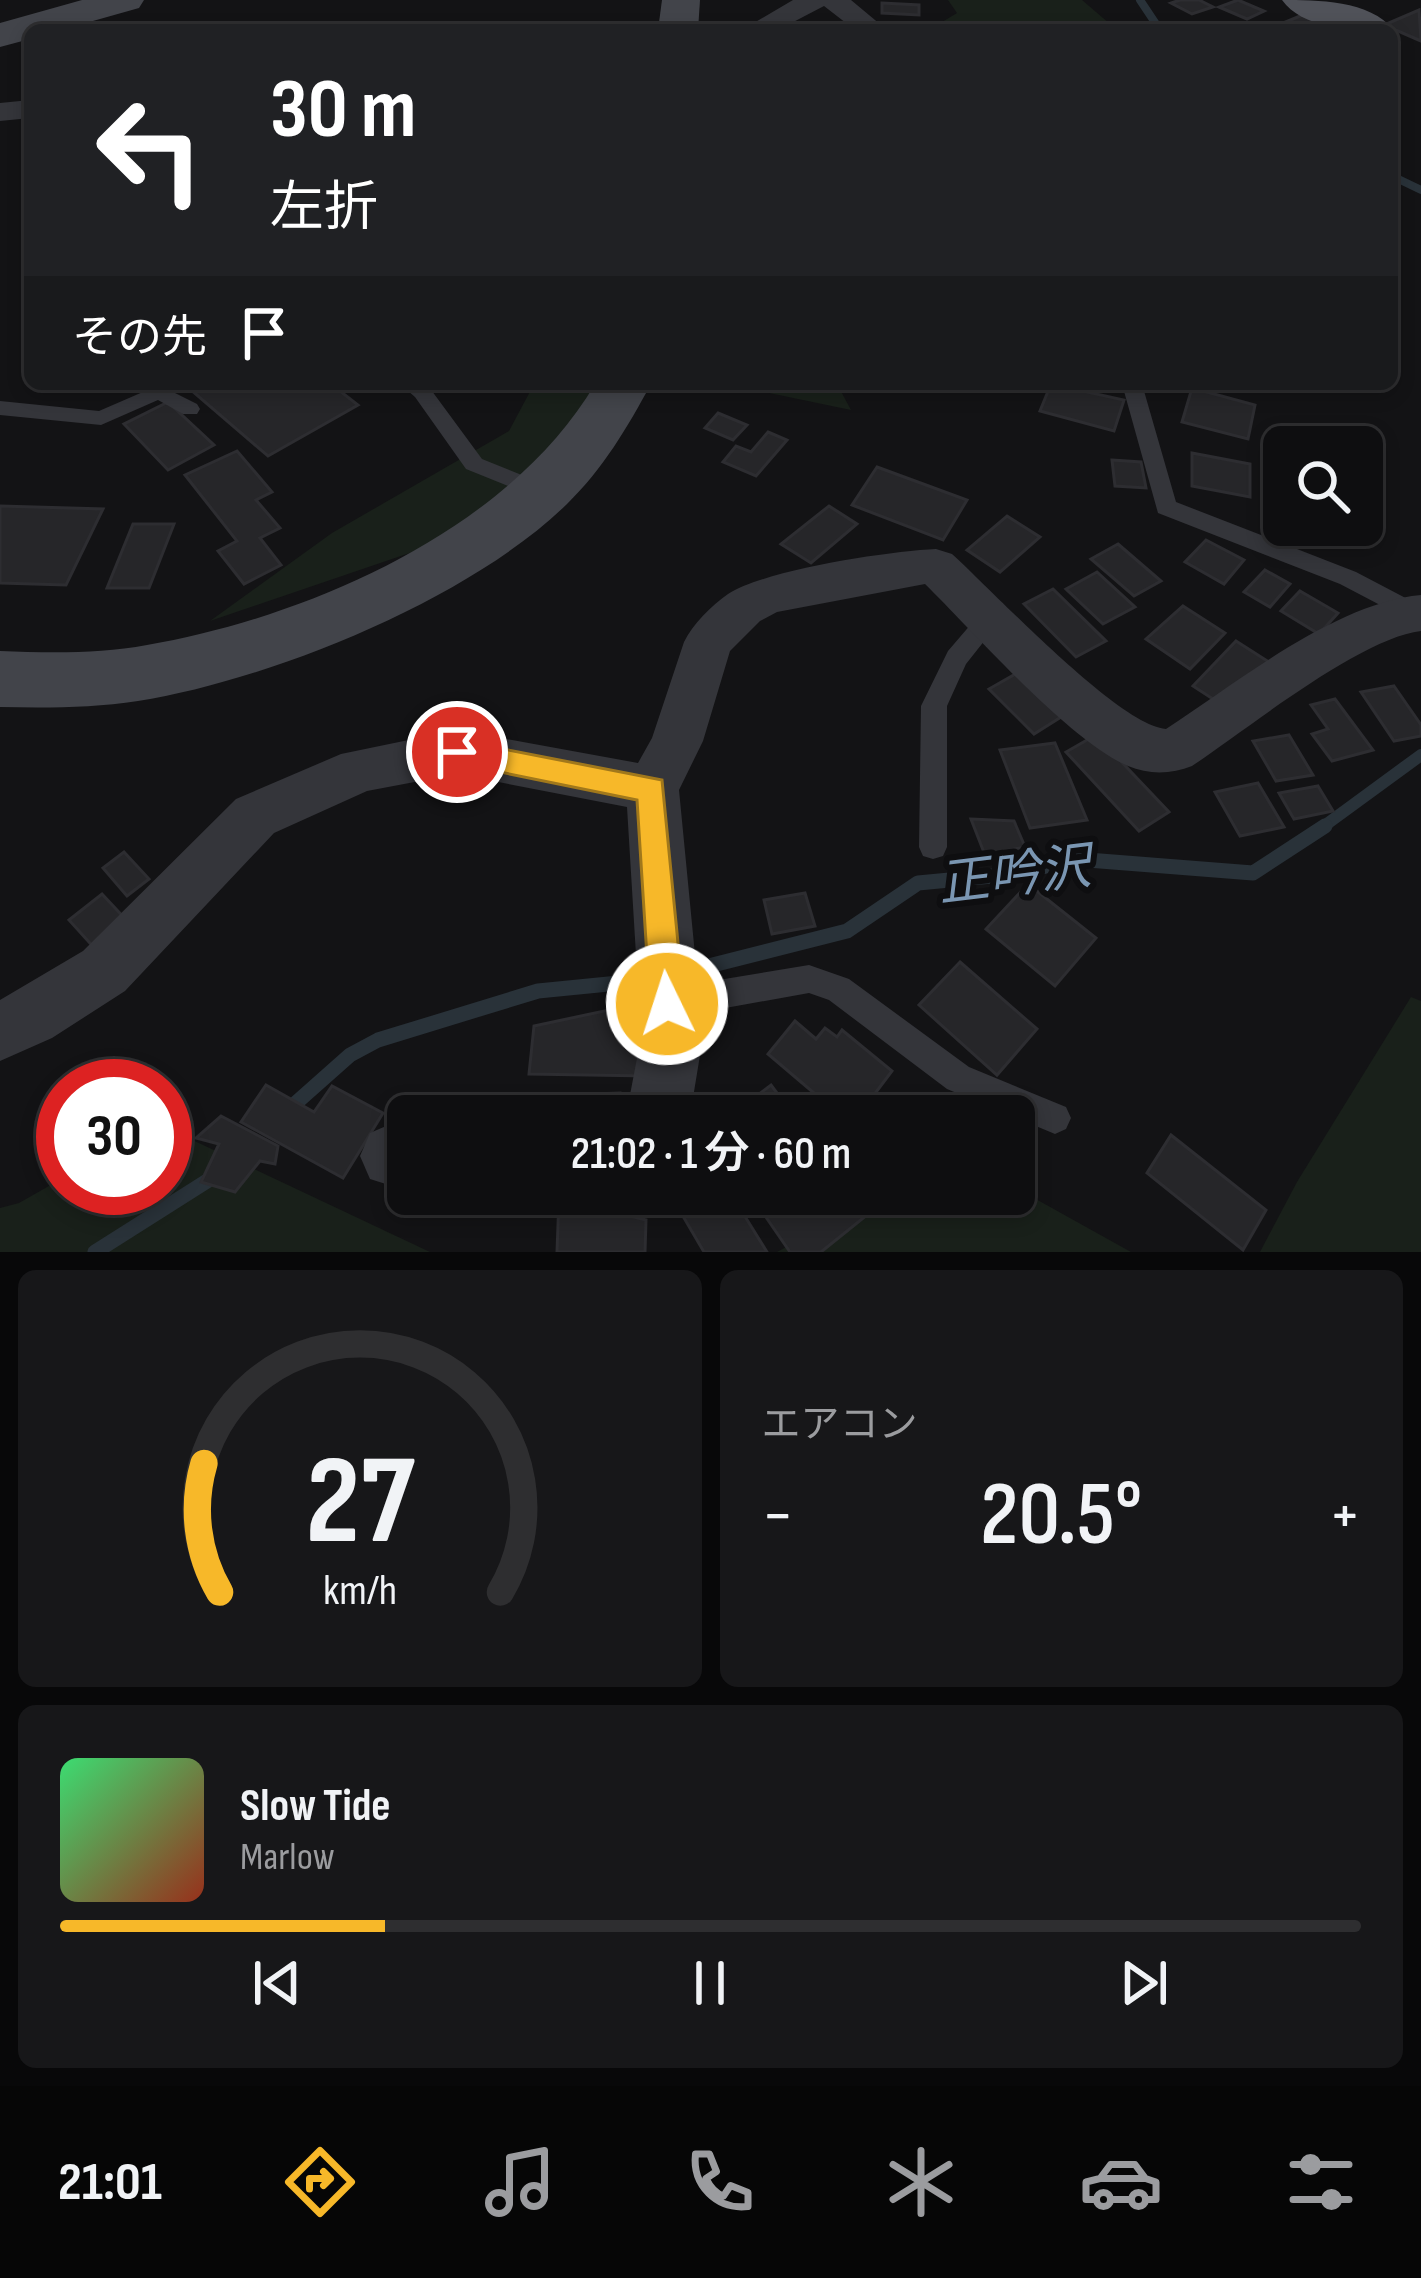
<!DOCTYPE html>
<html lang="ja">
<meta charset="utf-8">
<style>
body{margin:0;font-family:"Sofia Sans Condensed","Noto Sans JP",sans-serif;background:#171719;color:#f1f3f6;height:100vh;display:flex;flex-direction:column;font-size:45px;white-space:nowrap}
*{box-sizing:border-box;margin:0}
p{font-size:39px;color:#9b9c9f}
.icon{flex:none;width:66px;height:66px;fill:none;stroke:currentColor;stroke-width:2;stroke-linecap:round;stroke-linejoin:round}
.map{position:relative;height:1252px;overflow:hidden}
.drawer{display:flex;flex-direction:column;gap:18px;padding:18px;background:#080809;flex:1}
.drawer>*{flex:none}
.top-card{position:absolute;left:24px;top:24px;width:1374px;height:366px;border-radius:18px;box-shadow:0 6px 18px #0003,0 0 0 3px #2e2e30;background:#202124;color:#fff;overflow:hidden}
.tools{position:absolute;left:1263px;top:426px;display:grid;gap:24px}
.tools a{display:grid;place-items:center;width:120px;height:120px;border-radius:18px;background:#0e0e10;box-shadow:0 6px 18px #0003,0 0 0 3px #2e2e30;font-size:60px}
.speed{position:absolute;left:36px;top:1059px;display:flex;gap:24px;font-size:60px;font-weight:700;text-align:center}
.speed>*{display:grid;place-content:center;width:156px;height:156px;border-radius:50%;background:#0e0e10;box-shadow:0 6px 18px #0003,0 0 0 3px #2e2e30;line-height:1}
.speed .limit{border:18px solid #d22;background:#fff;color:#111}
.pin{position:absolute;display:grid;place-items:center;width:102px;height:102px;color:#fff;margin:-51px;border:6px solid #fff;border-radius:50%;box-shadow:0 3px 12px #0007}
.me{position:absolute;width:132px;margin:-66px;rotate:356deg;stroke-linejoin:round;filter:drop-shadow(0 0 9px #0008)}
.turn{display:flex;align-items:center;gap:42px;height:252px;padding:0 48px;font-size:54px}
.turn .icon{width:156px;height:156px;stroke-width:2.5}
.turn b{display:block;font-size:84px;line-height:102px}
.then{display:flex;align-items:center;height:114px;padding:0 48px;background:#0003;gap:24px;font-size:45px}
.big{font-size:90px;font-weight:600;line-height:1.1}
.drawer .widget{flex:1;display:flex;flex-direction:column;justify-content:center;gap:18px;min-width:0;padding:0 42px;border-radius:18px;background:#171719}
.drawer .dial{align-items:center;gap:0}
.dial svg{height:312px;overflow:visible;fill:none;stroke:#2e2e30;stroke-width:7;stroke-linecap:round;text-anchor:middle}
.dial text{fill:#f1f3f6;stroke:none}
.song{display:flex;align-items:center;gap:36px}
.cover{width:144px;height:144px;border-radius:18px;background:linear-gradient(135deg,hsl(140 70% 55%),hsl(10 70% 35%))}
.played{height:12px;border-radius:6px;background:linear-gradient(90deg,#f7b829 25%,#2e2e30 25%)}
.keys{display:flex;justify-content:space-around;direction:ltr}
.heat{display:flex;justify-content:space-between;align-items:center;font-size:66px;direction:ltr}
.drawer .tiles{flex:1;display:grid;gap:18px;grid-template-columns:1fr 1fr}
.widget:last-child{grid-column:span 2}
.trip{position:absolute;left:387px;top:1095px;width:648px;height:120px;border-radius:18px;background:#0e0e10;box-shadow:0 6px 18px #0003,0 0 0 3px #2e2e30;font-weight:600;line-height:120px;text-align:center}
.tabs{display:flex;height:192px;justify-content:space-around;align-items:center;background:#060606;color:#9b9c9f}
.tabs .icon{width:84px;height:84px}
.tabs .active{color:#f7b829}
.tabs b{font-size:54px;color:#f1f3f6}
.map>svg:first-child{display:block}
.green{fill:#19201a}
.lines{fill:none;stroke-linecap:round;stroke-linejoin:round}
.stream-far2{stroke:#293239;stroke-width:8}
.stream-far1{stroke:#293239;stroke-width:12}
.stream{stroke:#293239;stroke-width:15}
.building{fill:#262629;stroke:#2d2d31;stroke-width:3}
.lane{fill:#34353a;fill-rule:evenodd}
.street{fill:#34353a;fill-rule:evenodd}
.secondary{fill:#42444a;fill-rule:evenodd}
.primary{fill:#505259;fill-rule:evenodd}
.route{fill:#f7b829;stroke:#a1781b;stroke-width:3}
.labels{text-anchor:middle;stroke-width:12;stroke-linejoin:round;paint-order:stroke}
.near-water-label{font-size:51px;font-style:italic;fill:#7a96b2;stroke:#0e0e10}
</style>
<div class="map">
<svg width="1421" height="1252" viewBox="0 0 1421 1252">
<rect width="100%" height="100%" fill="#131315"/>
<!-- green -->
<g class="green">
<path d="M948,0H1082L1117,30H929L957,13Z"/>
<path d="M534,384H702L648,388L433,545L210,621L332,533L509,431Z"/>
<path d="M726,384H837L851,410Z"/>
<path d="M1411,997L1421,1001V1252H1260L1297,1182Z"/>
<path d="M165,1127L430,1252H0V1208L19,1203L63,1178V1188H165Z"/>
<path d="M1014,1187L1131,1252H777L885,1194H1014Z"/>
</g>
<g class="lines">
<!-- stream-far2 -->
<g class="stream-far2">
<path d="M1140,0L1160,30"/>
<path d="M1392,176L1421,190"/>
</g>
<!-- stream-far1 -->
<path class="stream-far1" d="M1320,829L1421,755"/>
<!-- stream -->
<g class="stream">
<path d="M681,973L847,931L918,883L1013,874L1075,859L1253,873L1325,826"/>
<path d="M288,1110L350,1055L378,1040L538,991L649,980"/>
<path d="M95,1252L215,1176"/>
</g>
</g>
<!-- building -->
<g class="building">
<path d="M1180,0H1199L1213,7L1192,14L1171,3Z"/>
<path d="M1238,0L1264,11L1247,19L1219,7Z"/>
<path d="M882,3L919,5V15L882,13Z"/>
<path d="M1419,10L1421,41L1384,25Z"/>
<path d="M1305,14L1328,24L1314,30L1276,26Z"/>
<path d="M184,384H331L358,405L268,456Z"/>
<path d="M1051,384L1124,400L1114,431L1040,411Z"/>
<path d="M1192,388L1255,405L1248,439L1182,422Z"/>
<path d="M168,402L214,445L168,470L124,424Z"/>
<path d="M718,413L747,425L733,440L705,428Z"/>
<path d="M768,432L787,440L756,476L723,462L736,446L751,452Z"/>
<path d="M237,451L272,492L256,500L280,528L260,538L281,565L244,584L218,551L237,541L185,475Z"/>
<path d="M1192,453L1250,464V497L1192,486Z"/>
<path d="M1112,460L1141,462L1146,488L1115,486Z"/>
<path d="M877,467L967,500L943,540L852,505Z"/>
<path d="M0,506L103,509L66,585L0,583Z"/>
<path d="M829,506L857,524L811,563L781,544Z"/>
<path d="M1007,516L1040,537L1000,572L967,550Z"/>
<path d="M133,524H174L149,588H107Z"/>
<path d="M1206,540L1244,560L1224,584L1185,562Z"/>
<path d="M1118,544L1161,581L1134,596L1091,559Z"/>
<path d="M1265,570L1290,584L1270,607L1244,592Z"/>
<path d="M1097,572L1135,607L1103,624L1066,589Z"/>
<path d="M1053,589L1106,641L1076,657L1024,604Z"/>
<path d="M1300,591L1338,613L1319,634L1281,611Z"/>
<path d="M1183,606L1225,633L1190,669L1146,639Z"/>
<path d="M1236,641L1272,664L1230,710L1193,686Z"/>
<path d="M1024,669L1069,712L1034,734L989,689Z"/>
<path d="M1394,686L1421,725V736L1394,741L1361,692Z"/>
<path d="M1335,699L1373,750L1332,761L1312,734L1328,729L1311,705Z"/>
<path d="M1096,735L1169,812L1139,831L1066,752Z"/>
<path d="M1289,735L1313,775L1276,781L1253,741Z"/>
<path d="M1055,743L1087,820L1030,828L1000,750Z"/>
<path d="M1258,783L1284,827L1240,836L1215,792Z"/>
<path d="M1318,786L1333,811L1294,819L1279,793Z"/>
<path d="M971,819L1014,821L1025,847L985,855Z"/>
<path d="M124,852L149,879L127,896L103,868Z"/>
<path d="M1028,884L1096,938L1055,986L986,929Z"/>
<path d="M805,893L815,926L772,934L764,900Z"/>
<path d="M102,894L131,925L98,952L69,920Z"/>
<path d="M960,962L1037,1029L997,1075L919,1005Z"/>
<path d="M651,1001L648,1076L529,1074L534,1026Z"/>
<path d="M795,1021L816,1039L825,1028L837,1037L842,1030L892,1071L858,1116H841L768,1054Z"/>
<path d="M266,1085L314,1112L332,1086L383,1113L343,1178L241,1122Z"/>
<path d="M771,1085L794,1116H730Z"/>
<path d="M620,1093V1116H503L504,1097Z"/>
<path d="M221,1116L278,1146L275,1164L260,1161L235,1192L201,1182L219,1144L196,1138Z"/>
<path d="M1171,1135L1266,1210L1243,1250L1147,1173Z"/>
<path d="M670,1194H731L767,1252H704Z"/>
<path d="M750,1194H851L867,1215L821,1252H790Z"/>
<path d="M559,1198L646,1220L645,1252H557Z"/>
</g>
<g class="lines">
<!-- lane -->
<g class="lane">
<path d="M400,384L429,387L482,459L549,486L552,491L549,496H533L466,469L415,397Z"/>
<path d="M1122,384H1142L1176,502L1356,572L1417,604L1421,610L1417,616H1401L1340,584L1158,513Z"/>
<path d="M159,385L197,404L200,409L197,414H183L158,400L101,425L0,415V401L99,411Z"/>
<path d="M992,607L1000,609L1004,616L966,664L947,706V847L943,856L933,859L923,856L919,847L921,706L948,651L984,609Z"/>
<path d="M809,965L849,979L969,1067L1066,1107L1071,1118L1066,1129L1055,1134L947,1089L829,1000L809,993L670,1018L659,1013L655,1003L659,993L670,988Z"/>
</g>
<!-- street -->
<g class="street">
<path d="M793,0H851L887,30H855L824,6L778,30H742Z"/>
<path d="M30,100V118L0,121V103Z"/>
<path d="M936,549L952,554C993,591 1119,726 1166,729C1238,682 1335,603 1421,595V631C1360,638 1246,730 1192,766C1172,774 1149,775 1128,766C1068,740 975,633 925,584L777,612L760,621L730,651L703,741L679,790L703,1037L690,1116H626L641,1037L627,807L457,774L367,791L274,833L125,991L52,1038L0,1061V1000L83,951L236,799L341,754L457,730L638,763L652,738L684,642C693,624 711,606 728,594C765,570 889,551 936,549Z"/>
<path d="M393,1123L408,1125V1191L370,1179L360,1156L370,1133Z"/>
</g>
<!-- secondary -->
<g class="secondary">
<path d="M82,0H144L139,8L61,30H30V39L0,47V23Z"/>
<path d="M662,0H700L698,30H658Z"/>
<path d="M595,384H651C627,428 603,469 567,504C470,599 271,680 138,701C92,708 46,708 0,707V651C49,653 99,654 147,645C309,617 509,530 595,384Z"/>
</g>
<!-- primary -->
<path class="primary" d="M1282,0C1316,0 1371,0 1393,30C1361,30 1305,32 1282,0Z"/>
</g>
<!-- route -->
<path class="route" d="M457,740L662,780L684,1004L679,1015L667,1020L655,1015L650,1004L637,800L446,761L442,752L446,743Z"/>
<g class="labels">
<!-- near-water labels -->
<g class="near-water-label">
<text transform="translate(1014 874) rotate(-7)" y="18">正吟沢</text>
</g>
</g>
</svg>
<div class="tools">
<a><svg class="icon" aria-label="search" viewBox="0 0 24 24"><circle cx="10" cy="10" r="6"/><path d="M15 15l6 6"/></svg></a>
</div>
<div class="speed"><div class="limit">30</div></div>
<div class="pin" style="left:457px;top:752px;background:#d93025"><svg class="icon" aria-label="arrive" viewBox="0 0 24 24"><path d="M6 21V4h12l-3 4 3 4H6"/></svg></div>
<svg class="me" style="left:667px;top:1004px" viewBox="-20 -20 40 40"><circle r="17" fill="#f7b829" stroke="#fff" stroke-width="3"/><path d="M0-11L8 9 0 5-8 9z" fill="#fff"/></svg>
<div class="trip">21:02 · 1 分 · 60 m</div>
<div class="top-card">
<div class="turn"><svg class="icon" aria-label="left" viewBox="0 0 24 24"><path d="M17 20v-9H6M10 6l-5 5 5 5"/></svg><div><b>30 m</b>左折</div></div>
<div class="then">その先<svg class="icon" aria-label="arrive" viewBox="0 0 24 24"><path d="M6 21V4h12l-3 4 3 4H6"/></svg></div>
</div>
</div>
<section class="drawer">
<div class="tiles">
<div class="widget dial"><svg viewBox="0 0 100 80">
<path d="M14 69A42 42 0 1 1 86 69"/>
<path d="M14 69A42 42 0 0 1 10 36" stroke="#f7b829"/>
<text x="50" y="56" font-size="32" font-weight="700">27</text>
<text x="50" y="72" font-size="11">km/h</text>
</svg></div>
<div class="widget"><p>エアコン</p>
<div class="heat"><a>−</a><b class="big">20.5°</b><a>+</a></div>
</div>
<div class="widget">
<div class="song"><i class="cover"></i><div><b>Slow Tide</b><p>Marlow</p></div></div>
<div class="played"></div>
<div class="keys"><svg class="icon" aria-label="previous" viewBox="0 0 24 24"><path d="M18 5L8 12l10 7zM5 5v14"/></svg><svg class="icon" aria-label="pause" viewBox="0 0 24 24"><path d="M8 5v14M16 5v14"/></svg><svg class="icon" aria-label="next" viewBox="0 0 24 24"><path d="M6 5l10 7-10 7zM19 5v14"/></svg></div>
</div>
</div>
</section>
<nav class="tabs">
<b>21:01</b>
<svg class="icon active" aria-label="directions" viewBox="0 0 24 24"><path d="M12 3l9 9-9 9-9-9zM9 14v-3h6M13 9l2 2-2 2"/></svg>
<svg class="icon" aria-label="music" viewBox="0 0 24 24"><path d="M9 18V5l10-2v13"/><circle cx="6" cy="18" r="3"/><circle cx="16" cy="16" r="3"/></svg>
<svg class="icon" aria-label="phone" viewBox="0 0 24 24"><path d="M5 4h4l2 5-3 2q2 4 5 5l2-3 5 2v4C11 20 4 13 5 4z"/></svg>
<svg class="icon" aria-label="climate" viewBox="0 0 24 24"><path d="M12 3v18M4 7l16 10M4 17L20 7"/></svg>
<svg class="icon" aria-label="car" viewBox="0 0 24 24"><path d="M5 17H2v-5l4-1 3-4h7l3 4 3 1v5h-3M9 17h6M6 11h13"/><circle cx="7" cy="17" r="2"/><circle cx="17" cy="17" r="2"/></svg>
<svg class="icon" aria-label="filters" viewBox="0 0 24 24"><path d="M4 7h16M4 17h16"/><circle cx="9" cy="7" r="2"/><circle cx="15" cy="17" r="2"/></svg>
</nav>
